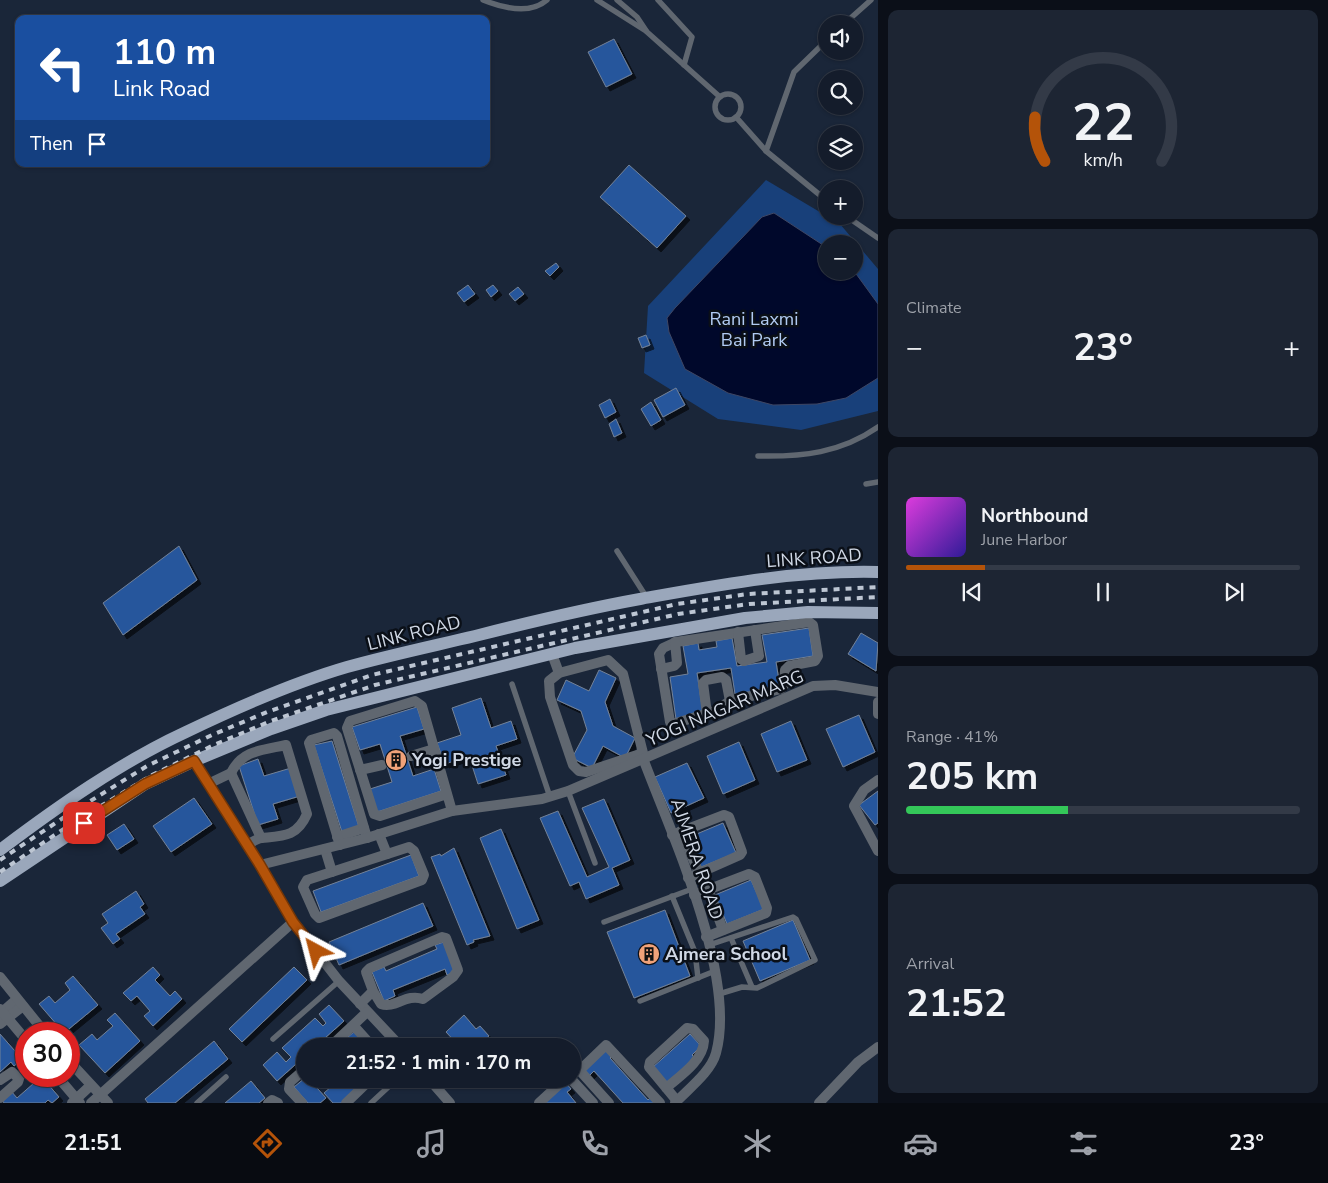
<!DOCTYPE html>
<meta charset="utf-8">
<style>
body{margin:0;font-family:"Nunito Sans",sans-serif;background:#1d2533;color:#f1f3f6;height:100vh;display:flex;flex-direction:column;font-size:19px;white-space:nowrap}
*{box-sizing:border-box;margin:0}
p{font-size:16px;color:#9da1a9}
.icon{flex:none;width:28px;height:28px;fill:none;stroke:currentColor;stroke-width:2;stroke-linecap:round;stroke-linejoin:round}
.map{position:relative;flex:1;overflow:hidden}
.sheet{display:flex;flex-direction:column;gap:10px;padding:10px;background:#0b0f18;width:450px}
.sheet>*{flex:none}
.hud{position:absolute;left:15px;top:15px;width:475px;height:152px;border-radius:10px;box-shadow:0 1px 4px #0004,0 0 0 1px #333a47;background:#1a4fa0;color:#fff;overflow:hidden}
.fabs{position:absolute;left:818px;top:15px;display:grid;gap:10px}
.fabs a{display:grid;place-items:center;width:45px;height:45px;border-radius:50%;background:#141c2b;box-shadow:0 1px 4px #0004,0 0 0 1px #333a47;font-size:25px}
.speed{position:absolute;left:15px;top:1022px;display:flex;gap:10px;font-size:25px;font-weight:700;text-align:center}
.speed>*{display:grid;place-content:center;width:65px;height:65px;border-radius:50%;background:#141c2b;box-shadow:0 1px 4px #0004,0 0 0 1px #333a47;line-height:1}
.speed .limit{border:8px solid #d22;background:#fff;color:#111}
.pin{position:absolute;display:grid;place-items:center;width:42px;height:42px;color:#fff;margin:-21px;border-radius:10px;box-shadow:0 2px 8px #0006}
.me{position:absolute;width:55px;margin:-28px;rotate:322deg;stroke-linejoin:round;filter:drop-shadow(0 0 4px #0008)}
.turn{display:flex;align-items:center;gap:18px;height:105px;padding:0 15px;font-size:22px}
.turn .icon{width:65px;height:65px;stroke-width:2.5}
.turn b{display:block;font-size:35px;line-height:42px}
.then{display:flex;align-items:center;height:48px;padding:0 15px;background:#0003;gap:10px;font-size:19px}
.big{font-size:38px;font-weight:700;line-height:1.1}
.sheet .tile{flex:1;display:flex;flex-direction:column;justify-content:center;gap:8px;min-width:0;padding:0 18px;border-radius:10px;background:#1d2533}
.sheet .dial{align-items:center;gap:0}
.dial svg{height:130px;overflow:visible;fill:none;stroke:#333a47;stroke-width:7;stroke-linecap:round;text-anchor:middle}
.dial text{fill:#f1f3f6;stroke:none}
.song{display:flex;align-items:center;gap:15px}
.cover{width:60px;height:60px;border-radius:8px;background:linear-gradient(135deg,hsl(300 70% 55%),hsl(250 70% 35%))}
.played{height:5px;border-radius:2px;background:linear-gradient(90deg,#b45309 20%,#333a47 20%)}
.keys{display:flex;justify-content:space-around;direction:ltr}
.heat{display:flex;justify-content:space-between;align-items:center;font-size:28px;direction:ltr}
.charge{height:8px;border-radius:4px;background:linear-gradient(90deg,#34c759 41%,#333a47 0)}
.trip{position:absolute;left:296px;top:1038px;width:285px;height:50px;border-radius:25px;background:#141c2b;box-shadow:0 1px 4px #0004,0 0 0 1px #333a47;font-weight:700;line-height:50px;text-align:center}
.dock{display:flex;height:80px;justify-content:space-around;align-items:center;background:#080b11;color:#9da1a9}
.dock .icon{width:35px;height:35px}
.dock .on{color:#b45309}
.dock b{font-size:22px;color:#f1f3f6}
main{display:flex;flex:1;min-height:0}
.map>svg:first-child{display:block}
.green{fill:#18407a;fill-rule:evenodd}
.water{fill:#00082b;stroke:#3e4663}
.building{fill:#26569c;stroke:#738298;filter:url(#shadow)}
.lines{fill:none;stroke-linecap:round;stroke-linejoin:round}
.service{stroke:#606770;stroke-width:5.5}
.minor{stroke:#606770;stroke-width:10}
.tertiary{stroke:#606770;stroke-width:10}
.primary{stroke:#9aa7bb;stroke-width:12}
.rail{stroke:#bdc6d3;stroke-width:4;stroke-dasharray:6 6;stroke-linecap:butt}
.route-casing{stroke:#753606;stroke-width:12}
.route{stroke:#b45309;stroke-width:9}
.labels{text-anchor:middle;stroke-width:5;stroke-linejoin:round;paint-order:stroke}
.park-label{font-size:18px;fill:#b1cbf2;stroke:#0a0f17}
.street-label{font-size:18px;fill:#d0d8e5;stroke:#0a0f17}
.poi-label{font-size:18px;font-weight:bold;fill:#d0d8e5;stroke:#0a0f17;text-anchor:start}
</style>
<main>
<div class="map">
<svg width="878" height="1103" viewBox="0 0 878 1103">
<defs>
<filter id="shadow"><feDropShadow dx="4" dy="4" stdDeviation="0" flood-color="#0009"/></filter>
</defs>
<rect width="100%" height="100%" fill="#1a2639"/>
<!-- green -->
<path class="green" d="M766,180L840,224L878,269V411L801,430L718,419L644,373L648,306ZM826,244H854V271H826Z"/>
<!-- water -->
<path class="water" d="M774,213L826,247V271H854L878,304V378L846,398L817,404L773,405L728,393L685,369L669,332L667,318L675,308L762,217Z"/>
<!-- building -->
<g class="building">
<path d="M614,39L632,74L606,87L588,52Z"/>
<path d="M629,165L686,216L657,248L600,197Z"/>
<path d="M556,263L559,267L550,276L545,271Z"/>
<path d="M468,285L475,294L464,302L457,293Z"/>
<path d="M493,285L498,291L491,297L486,290Z"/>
<path d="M518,287L524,294L515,301L509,294Z"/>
<path d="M646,335L650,345L642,348L638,338Z"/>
<path d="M676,388L685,405L663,417L654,400Z"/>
<path d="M610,399L616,412L605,418L599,405Z"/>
<path d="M651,402L661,420L651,426L641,409Z"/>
<path d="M616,419L622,433L614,437L609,424Z"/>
<path d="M179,546L197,580L123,635L103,603Z"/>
<path d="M809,628L813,656L776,662L780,687L735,694L731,668L697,673L703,713L676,719L670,677L688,674L683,646L698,643L699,650L717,647L716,641L732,638L737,666L767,662L762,635Z"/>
<path d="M861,633L878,643L876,671L848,654Z"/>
<path d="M599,670L616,678L605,702L613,726L635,738L625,758L603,746L592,768L572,758L587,730L581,711L557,700L566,680L589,691Z"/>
<path d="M481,698L491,728L511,721L517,739L496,746L506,775L478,784L469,756L445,764L437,743L461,735L452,708Z"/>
<path d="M417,707L424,729L400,736L413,776L434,769L441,791L377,812L370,789L392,782L380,744L360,750L352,727Z"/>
<path d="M859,715L875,752L843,767L826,729Z"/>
<path d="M791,721L807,760L777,772L761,734Z"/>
<path d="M332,741L359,827L342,832L314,745Z"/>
<path d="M739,742L755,780L723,794L707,756Z"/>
<path d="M258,759L264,776L291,768L300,796L273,804L278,819L258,825L239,766Z"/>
<path d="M687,763L704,798L671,813L655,777Z"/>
<path d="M878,791V823L875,825L859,805Z"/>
<path d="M194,798L212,824L171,852L153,826Z"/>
<path d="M604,799L630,860L612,868L619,885L586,899L579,882L570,886L540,818L558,811L587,877L609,867L582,808Z"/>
<path d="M723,823L736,853L701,867L687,838Z"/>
<path d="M124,824L134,839L117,850L107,835Z"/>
<path d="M501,829L539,920L517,929L480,838Z"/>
<path d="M454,848L490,936L473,940L474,942L467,945L431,857L440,854L441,856Z"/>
<path d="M411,855L419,876L321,912L313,891Z"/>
<path d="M751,880L764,909L727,924L715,895Z"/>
<path d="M136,891L144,904L140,907L145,914L116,934L120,939L113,944L101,928L108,923L102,914Z"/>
<path d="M423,903L433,926L339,965L329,942Z"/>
<path d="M665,910L690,976L634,998L607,932Z"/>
<path d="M793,920L810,960L760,981L743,941Z"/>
<path d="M444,942L456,971L447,975L445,969L393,990L395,996L384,1001L372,972L384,967L386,971L437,949L435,945Z"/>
<path d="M153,967L160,975L155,980L170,996L175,991L182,999L153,1026L144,1016L150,1011L137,996L131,1001L123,993Z"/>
<path d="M294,967L307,980L242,1042L229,1029Z"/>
<path d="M73,976L98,1005L64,1033L39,1004L49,996L55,1003L70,990L65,983Z"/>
<path d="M329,1005L344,1021L316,1046H305V1056L277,1081L263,1065L277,1052L286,1062L291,1057L282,1048L315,1018L323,1026L326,1023L319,1014Z"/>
<path d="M115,1013L140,1041L105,1073L79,1045L92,1034L97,1040L113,1026L107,1020Z"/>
<path d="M464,1015L476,1029L480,1026L489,1036L484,1040L489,1046H459L446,1032Z"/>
<path d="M355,1031L369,1046H342L340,1044Z"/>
<path d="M0,1034L22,1059L14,1066L11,1062L0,1072Z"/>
<path d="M690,1034L701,1046L692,1055L696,1059L668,1084L653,1067Z"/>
<path d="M214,1041L228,1059L175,1103H148L145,1099Z"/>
<path d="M607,1047L614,1054L610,1058L648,1100L652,1096L659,1103H623L594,1071L589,1076L582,1069Z"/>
<path d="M29,1076H41L59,1097L52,1103L48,1100L45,1103H4L2,1100L11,1091L17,1098L34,1083Z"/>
<path d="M305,1078L309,1079L326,1098L320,1103H308L294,1087Z"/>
<path d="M340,1079H369L342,1103H333L324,1093Z"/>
<path d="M251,1081L265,1098L259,1103H225Z"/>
<path d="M566,1083L571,1089L567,1092L576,1103H543Z"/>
</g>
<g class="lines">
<!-- service -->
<g class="service">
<path d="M483,0C503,8 530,15 547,0"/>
<path d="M597,0L646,31"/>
<path d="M617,0L637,17L647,32L720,97"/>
<path d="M658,0L692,37L684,65"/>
<path d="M844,24L871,0"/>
<circle cx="728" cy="107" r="13"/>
<path d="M736,117L766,151L826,200"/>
<path d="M766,151L794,72L826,41"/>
<path d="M846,216L878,238"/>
<path d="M758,456C802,457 841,453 878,427"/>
<path d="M866,484L878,482"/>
<path d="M617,551L647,598"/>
<path d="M512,684L550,797"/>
<path d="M568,791L595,863"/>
<path d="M672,896L695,952L698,978"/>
<path d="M604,922L692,889"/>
<path d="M731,938L752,987"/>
<path d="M709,945L793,917L796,919L815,960L757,988L742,987L719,994"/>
<path d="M640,1001L715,971"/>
<path d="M273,1039L339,981"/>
<path d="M197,1103L226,1077"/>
<path d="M371,1103L397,1079"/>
</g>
<!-- minor -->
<g class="minor">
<path d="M809,622L813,625L818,656L815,661L789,666L785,670L784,685L781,689L730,701L715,711L673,724L670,722L659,654L663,648L676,642Z"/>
<path d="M738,632L741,659L744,661L759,656L755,630"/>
<path d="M552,654L559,673"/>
<path d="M661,669L674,666L677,663L675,642"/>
<path d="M878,702V714"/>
<path d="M707,714L703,683L706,680L722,677L726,680L730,701"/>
<path d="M643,753L586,772L579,771L573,765L550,697L549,681L559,673L608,660L623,674L643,753L644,761C672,835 737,976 716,1053C711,1072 688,1089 675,1103"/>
<path d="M411,756L434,749"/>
<path d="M194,761L260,865L293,922L339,981L400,1046"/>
<path d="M360,770L382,765"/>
<path d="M231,773L261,838"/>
<path d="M878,780L864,790L854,806L878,851"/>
<path d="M208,784L231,773C242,750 263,750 286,745L307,814C297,837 283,836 262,838C257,838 251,843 247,845"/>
<path d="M447,794L380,816L374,814L347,728L350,721L415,701L422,706L452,811"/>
<path d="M681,831L699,873"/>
<path d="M379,834L387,854"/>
<path d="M672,835L724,815L729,817L742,852L740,855L688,878"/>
<path d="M337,837L364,828"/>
<path d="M340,845L309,743L311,740L334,733L337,736L367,838"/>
<path d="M409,847L414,851L424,875L422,880L319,918L315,914L303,887L307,880Z"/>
<path d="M325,849L332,872"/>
<path d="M260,865L367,838L452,811L542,799L568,791L813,686L835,685L878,692"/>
<path d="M708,889L723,930"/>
<path d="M694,895L749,874L755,877L767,908L766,913L706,937"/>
<path d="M360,1004L373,991L366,972L370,968L442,937L446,938L458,970L453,977L423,999C406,993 395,1009 381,1004L373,991"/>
<path d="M0,1014L17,999"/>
<path d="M0,1024L23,1006"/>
<path d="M354,1026L372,1046"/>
<path d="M331,1046L367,1012"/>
<path d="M323,1079L329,1081L331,1079"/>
<path d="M429,1079L450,1103"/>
<path d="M571,1079L593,1103"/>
<path d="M0,1080L12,1072L19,1079L18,1082L0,1098"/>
<path d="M666,1088C680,1076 703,1061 704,1041L693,1029L687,1028L650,1062L649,1067L677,1101"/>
<path d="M72,1103L90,1086"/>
<path d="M91,1103L293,922"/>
<path d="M268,1103L272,1100L278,1103"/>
<path d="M302,1103L289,1089L290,1082L305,1069"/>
<path d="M346,1103L371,1079"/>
<path d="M539,1103L565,1079"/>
<path d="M609,1103L581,1072V1069L606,1045L660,1103"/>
<path d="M819,1103L858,1062L878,1047"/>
</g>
<!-- tertiary -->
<g class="tertiary">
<path d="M0,977L46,1034"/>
<path d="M0,1009L26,1040"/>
<path d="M69,1061L108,1103"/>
<path d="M57,1076L80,1103"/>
</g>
<!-- primary -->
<g class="primary">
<path d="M0,850C57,807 121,762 186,732C238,707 292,683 347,667C390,655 433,646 475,636C530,622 585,609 640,599C719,585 798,570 878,572"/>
<path d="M0,881L145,784L194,761L271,729L326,710L575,648L745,618L808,612L878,613"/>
</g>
<!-- rail -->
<g class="rail">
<path d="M0,860L63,818L147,766L212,735L267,712L372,675L677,604L748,594L878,587"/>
<path d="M0,872L68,826L152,775L216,744L271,721L375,685L678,614L749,604L878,597"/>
</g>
</g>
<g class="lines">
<!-- route casing -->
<g class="route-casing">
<path id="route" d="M84,823L145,784L194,761L260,865L293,922L316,951"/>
</g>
<!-- route -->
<use href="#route" class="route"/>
</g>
<!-- icons -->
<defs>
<g id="building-disc" transform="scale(1.125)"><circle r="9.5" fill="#f0a279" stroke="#0a0f17"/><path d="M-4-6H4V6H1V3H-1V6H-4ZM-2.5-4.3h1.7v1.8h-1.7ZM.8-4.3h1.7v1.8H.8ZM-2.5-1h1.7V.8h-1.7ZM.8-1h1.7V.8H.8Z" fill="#111"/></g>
</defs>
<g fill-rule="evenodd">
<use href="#building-disc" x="396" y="760"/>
<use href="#building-disc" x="649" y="954"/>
</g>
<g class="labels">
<!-- park labels -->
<g class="park-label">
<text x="754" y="325">Rani Laxmi<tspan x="754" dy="21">Bai Park</tspan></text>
</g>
<!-- street labels -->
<g class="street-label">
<text transform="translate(814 558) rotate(-4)" y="6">LINK ROAD</text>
<text transform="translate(414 633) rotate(-14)" y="6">LINK ROAD</text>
<text transform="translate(725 708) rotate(-23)" y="6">YOGI NAGAR MARG</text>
<text transform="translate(697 859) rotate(71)" y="6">AJMERA ROAD</text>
</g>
<!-- poi labels -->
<g class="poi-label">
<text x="412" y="766">Yogi Prestige</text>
<text x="665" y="960">Ajmera School</text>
</g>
</g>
</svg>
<div class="fabs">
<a><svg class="icon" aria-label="sound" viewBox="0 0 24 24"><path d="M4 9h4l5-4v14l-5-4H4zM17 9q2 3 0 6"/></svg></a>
<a><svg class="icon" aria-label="search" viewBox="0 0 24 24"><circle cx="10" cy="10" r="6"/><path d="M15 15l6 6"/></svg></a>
<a><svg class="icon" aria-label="layers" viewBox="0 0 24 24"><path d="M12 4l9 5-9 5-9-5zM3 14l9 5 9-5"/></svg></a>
<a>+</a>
<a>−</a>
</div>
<div class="speed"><div class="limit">30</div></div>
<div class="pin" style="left:84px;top:823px;background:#d93025"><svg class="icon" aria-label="arrive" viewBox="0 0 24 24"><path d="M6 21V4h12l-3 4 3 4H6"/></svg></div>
<svg class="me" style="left:316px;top:951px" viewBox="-20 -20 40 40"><path d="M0-17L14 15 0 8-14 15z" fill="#b45309" stroke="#fff" stroke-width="4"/></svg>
<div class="trip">21:52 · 1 min · 170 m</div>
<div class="hud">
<div class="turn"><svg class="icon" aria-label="left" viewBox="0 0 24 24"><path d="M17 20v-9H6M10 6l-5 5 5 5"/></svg><div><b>110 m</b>Link Road</div></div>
<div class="then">Then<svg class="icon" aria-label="arrive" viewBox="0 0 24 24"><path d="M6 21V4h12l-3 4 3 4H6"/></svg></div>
</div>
</div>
<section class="sheet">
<div class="tile dial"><svg viewBox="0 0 100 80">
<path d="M14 69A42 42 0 1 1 86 69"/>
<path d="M14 69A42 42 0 0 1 8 42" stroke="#b45309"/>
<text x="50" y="56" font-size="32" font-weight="700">22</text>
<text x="50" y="72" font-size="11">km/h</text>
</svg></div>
<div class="tile"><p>Climate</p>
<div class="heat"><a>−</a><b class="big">23°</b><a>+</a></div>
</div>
<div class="tile">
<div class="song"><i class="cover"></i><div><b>Northbound</b><p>June Harbor</p></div></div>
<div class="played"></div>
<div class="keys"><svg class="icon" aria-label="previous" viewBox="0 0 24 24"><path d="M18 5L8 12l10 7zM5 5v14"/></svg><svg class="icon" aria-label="pause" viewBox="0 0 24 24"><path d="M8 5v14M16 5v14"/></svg><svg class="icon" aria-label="next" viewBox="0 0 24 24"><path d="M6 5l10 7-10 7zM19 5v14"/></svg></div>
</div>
<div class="tile"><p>Range · 41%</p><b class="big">205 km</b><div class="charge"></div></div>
<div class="tile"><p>Arrival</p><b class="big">21:52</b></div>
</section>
</main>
<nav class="dock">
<b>21:51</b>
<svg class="icon on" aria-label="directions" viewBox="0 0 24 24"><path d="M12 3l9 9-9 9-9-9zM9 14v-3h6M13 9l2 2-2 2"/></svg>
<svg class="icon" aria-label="music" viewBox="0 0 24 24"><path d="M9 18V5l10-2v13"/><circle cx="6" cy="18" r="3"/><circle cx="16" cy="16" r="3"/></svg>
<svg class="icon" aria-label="phone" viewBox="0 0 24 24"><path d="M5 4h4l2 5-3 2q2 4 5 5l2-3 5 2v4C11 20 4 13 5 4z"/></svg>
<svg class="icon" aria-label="climate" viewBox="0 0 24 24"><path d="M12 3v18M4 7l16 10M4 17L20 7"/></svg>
<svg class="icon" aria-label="car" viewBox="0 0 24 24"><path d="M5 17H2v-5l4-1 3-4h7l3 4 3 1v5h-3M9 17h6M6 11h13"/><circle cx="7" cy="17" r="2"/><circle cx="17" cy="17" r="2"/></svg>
<svg class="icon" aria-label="filters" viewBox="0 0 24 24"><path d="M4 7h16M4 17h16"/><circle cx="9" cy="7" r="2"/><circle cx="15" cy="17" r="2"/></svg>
<b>23°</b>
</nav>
